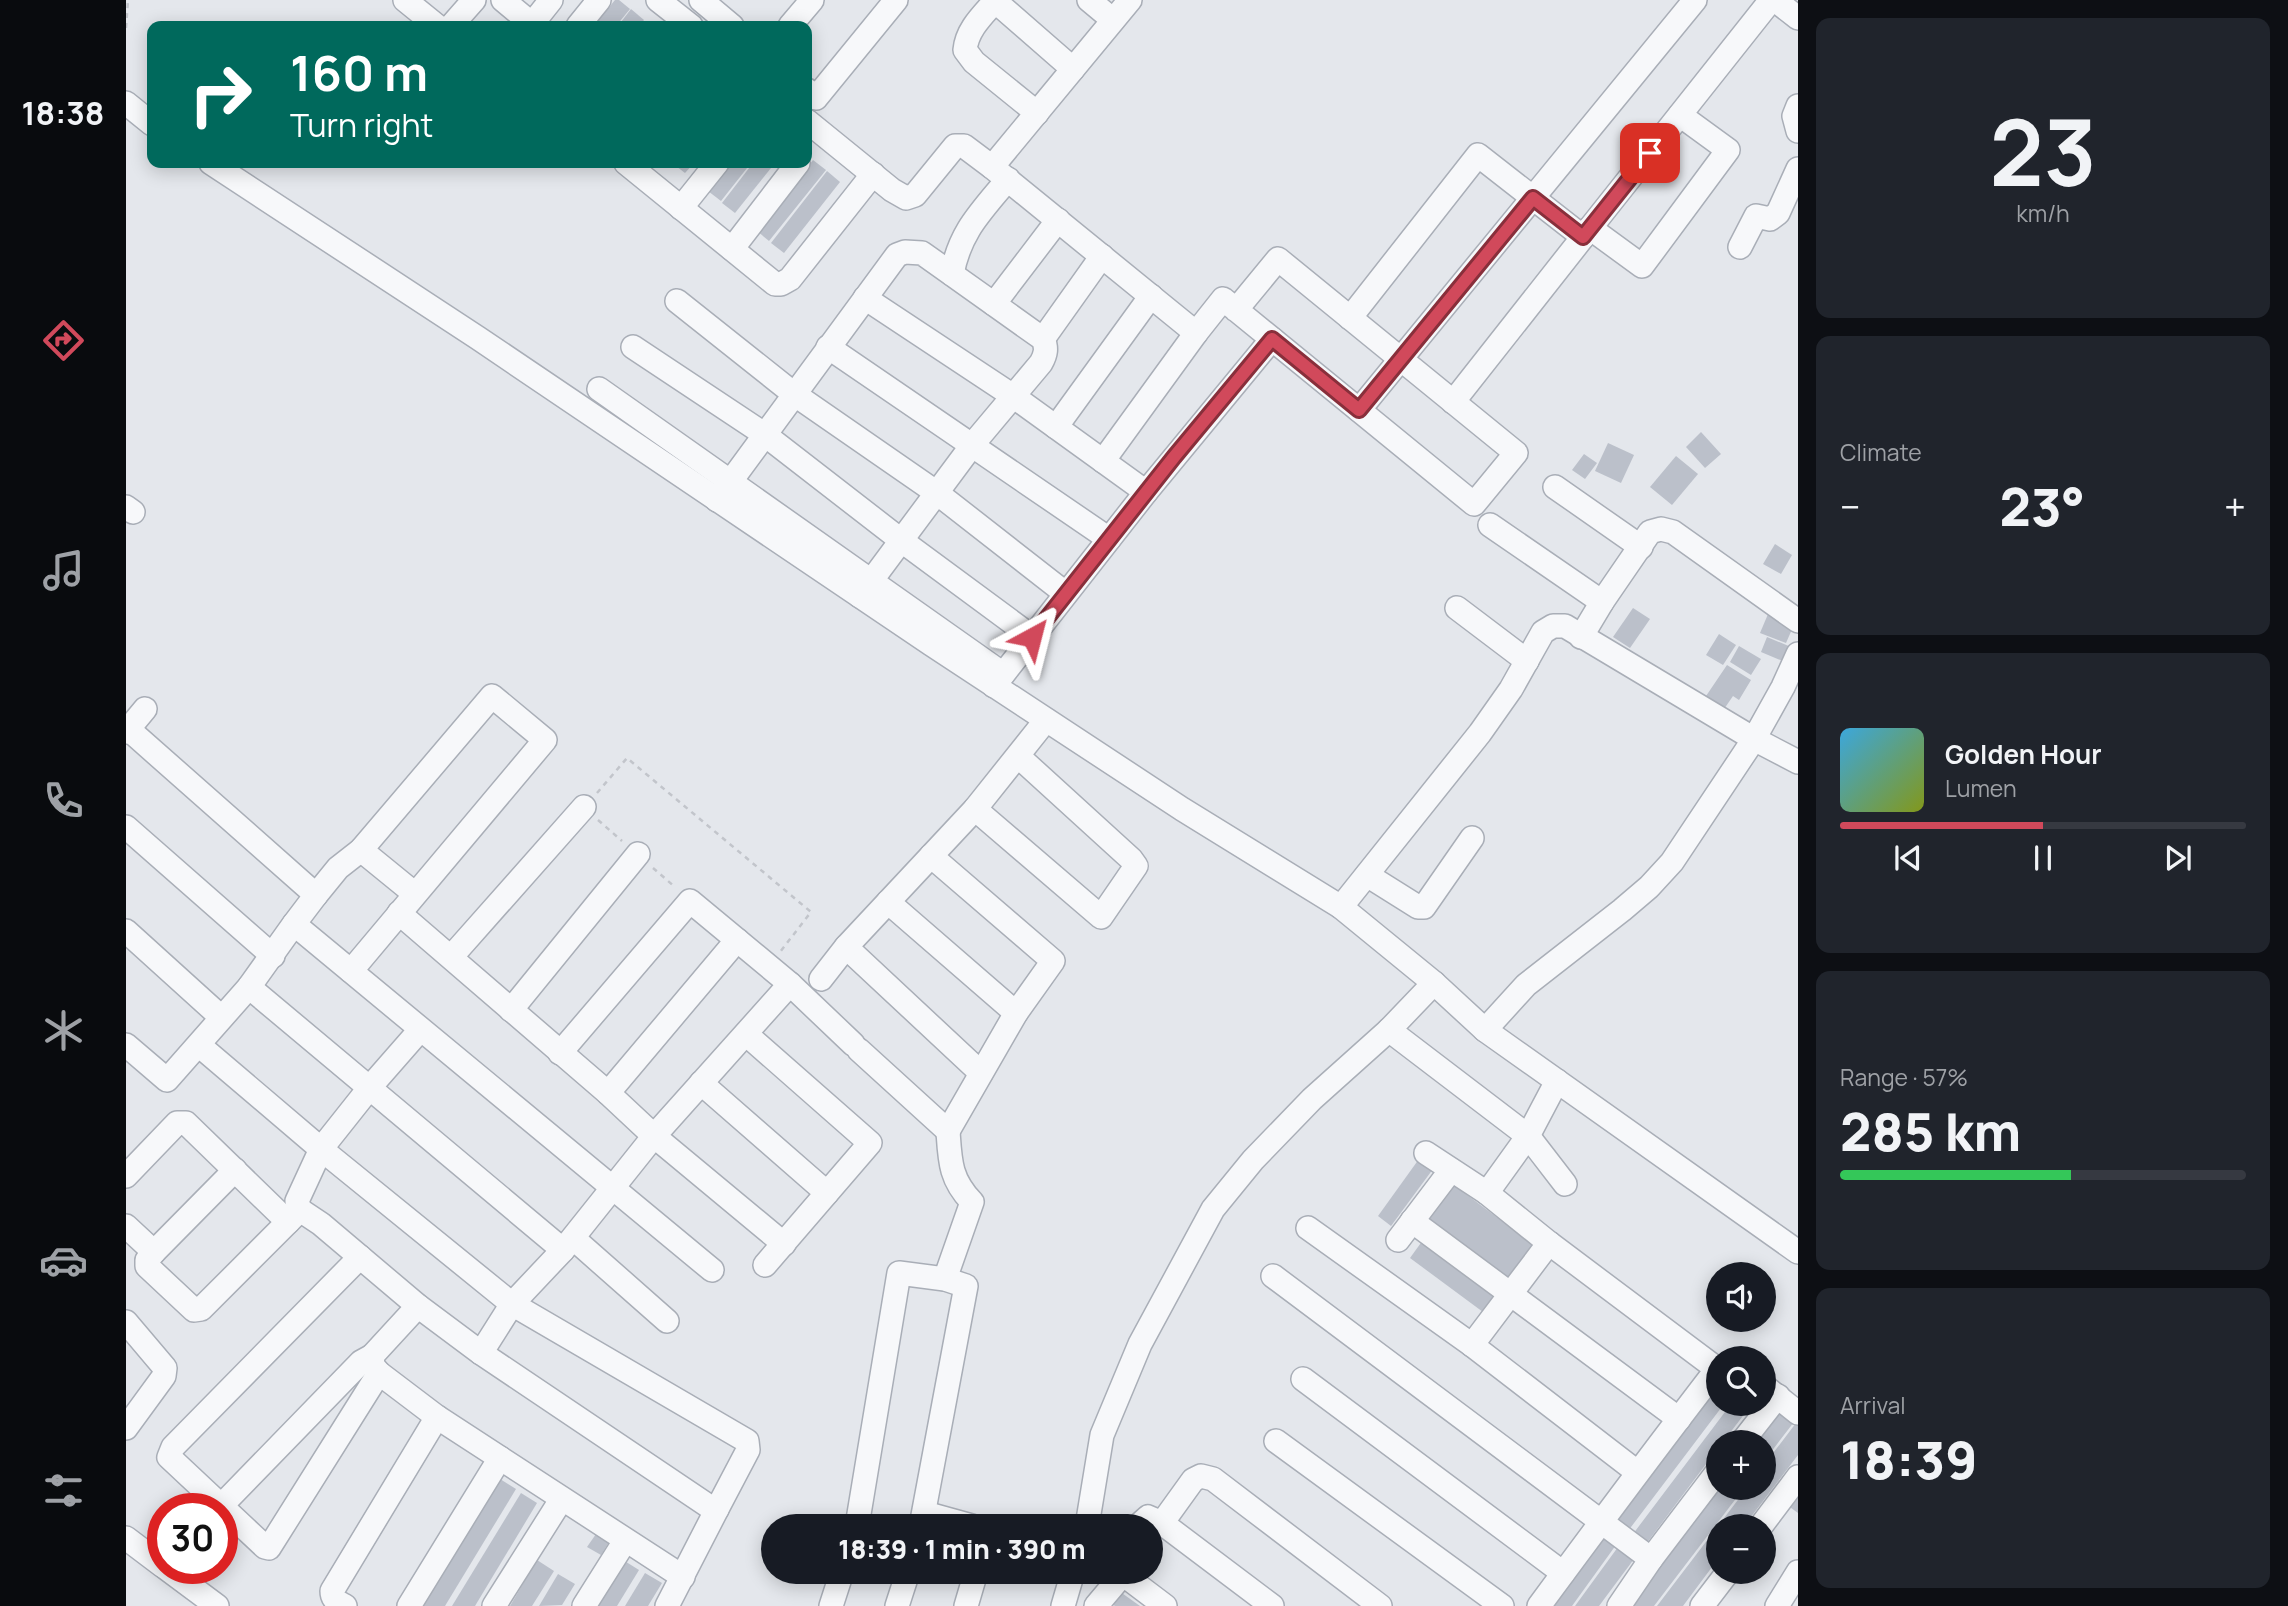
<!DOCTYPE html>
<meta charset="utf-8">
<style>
body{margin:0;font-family:Manrope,sans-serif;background:#20242c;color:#f1f3f6;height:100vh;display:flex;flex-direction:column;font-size:26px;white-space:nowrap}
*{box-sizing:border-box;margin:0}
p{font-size:23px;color:#9ea1a6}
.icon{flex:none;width:38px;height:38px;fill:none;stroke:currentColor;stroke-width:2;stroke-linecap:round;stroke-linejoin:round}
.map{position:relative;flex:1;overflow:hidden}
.drawer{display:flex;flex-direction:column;gap:18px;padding:18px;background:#0d0f14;width:490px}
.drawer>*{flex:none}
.guide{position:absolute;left:21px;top:21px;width:665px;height:147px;border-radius:14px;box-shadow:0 4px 18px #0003;background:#00695c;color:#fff;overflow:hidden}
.tools{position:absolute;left:1580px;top:1262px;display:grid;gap:14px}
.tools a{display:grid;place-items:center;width:70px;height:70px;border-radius:50%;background:#171b24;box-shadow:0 4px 18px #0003;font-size:35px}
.speed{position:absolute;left:21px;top:1493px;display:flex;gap:14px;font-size:35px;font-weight:700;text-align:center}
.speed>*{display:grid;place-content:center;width:91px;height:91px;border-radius:50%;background:#171b24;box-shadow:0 4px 18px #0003;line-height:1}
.speed .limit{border:10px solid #d22;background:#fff;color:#111}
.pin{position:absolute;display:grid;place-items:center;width:60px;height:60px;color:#fff;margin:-30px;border-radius:14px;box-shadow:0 4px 10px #0006}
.me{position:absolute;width:77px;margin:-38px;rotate:38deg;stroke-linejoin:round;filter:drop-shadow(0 0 5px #0008)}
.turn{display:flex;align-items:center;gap:24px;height:147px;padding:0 28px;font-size:32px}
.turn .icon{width:91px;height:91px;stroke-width:2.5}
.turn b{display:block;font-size:49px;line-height:60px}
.big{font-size:52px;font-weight:800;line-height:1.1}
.drawer .tile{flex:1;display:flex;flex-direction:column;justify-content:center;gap:10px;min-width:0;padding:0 24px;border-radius:14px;background:#20242c}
.drawer .dial{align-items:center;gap:0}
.dial b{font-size:91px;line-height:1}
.song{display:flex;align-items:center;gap:21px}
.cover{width:84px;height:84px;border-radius:10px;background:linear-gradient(135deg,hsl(200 70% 55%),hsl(70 70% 35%))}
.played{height:7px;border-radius:4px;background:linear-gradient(90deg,#d1495b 50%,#363941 50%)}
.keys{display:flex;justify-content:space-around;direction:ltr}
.heat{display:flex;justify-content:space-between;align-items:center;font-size:38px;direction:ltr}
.charge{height:10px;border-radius:5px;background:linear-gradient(90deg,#34c759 57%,#363941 0)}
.trip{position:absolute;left:635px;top:1514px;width:402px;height:70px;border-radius:35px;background:#171b24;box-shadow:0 4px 18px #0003;font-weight:800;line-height:70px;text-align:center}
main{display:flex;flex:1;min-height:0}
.tab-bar{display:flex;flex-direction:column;width:126px;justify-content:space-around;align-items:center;background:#090b0e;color:#9ea1a6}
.tab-bar .icon{width:49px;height:49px}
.tab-bar .on{color:#d1495b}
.tab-bar b{font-size:32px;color:#f1f3f6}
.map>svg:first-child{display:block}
.building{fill:#bbc0ca}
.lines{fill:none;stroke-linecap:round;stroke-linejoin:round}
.minor-casing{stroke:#a9aeb7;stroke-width:26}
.path{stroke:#c2c5cb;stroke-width:2.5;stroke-dasharray:5 5;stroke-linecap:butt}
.minor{stroke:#f7f8fa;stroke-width:23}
.route-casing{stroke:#882f3b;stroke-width:18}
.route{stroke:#d1495b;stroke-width:12}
</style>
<main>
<nav class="tab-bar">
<b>18:38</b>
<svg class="icon on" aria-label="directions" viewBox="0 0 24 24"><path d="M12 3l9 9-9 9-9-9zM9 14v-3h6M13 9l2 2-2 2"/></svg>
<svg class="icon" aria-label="music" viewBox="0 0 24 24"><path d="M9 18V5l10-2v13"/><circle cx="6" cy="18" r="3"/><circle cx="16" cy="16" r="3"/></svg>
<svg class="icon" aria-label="phone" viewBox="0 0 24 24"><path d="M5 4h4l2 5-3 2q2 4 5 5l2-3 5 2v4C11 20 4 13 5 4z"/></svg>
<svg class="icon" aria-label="climate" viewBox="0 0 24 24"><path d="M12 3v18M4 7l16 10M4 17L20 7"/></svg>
<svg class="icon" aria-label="car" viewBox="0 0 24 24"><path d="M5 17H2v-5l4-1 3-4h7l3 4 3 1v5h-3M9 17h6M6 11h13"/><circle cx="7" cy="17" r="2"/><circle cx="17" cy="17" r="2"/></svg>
<svg class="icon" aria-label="filters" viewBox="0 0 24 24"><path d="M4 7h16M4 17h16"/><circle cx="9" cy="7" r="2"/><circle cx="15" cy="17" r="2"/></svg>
</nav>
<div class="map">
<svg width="1672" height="1606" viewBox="0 0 1672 1606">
<rect width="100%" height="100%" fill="#e4e7ec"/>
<!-- building -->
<g class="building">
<path d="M489,0H493L504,9L490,26H468Z"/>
<path d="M505,9L518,20L513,26H492Z"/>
<path d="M687,160L700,170L643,241L631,231Z"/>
<path d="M546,163H568L559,173Z"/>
<path d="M603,163H625L595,201L582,191Z"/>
<path d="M627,163H649L609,213L596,203Z"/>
<path d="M701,171L714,182L658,253L645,243Z"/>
<path d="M1575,432L1595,454L1579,468L1560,447Z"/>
<path d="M1482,443L1508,455L1495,483L1469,471Z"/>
<path d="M1458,454L1471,463L1459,479L1446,470Z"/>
<path d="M1550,456L1572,474L1546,505L1524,487Z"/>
<path d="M1649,544L1666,555L1655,574L1637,564Z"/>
<path d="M1645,607L1667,627L1660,643L1634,633Z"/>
<path d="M1507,608L1524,619L1504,648L1487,637Z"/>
<path d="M1593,634L1610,645L1597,665L1580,655Z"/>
<path d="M1641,637L1665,647L1659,662L1635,652Z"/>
<path d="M1613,646L1635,659L1625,675L1604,662Z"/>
<path d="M1601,665L1625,680L1613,700L1607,696L1596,712L1578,699Z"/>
<path d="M1293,1159L1307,1169L1265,1226L1252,1216Z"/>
<path d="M1324,1182L1409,1246L1382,1282L1297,1219Z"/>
<path d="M1297,1240L1370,1295L1357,1312L1284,1258Z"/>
<path d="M1592,1383V1404H1598L1502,1531L1488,1521Z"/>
<path d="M1605,1404H1626L1597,1442H1592V1448L1520,1544L1507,1534Z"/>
<path d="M1651,1410L1668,1422L1638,1461V1442H1627Z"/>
<path d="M1670,1423L1672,1425V1455L1618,1526H1592V1559L1557,1606H1531L1621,1488H1638V1465Z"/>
<path d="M374,1479L390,1489L319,1606H296Z"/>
<path d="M1592,1488H1618L1528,1606H1502Z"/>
<path d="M1672,1490V1513L1661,1505Z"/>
<path d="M395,1493L411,1503L349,1606H326Z"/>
<path d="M470,1534L483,1542L475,1555L461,1547Z"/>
<path d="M1475,1534L1490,1545L1446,1606H1422Z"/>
<path d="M1492,1547L1508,1559L1473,1606H1449Z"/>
<path d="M411,1560L428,1571L406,1606H384Z"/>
<path d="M497,1560L513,1570L491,1606H469Z"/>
<path d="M519,1573L536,1583L522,1606H499Z"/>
<path d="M432,1574L449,1584L436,1605L413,1606Z"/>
<path d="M993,1591L1014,1606H989L984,1603Z"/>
</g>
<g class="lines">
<!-- minor casing -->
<g class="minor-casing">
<g id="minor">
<path d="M279,0L311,26"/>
<path d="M377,0L406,24L425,0"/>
<path d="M532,0L565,26"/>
<path d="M575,0L606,26"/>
<path d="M870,0C857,15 841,29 839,50L848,62L911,113"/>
<path d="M963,0L987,20"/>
<path d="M1004,0L866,167L1070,333L1097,299L1348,504L1390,453L1152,259L1110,310"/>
<path d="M1649,0L1672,18"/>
<path d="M869,1L947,69"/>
<path d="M325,26L348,0"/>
<path d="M452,26L473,0"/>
<path d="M664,26L686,0"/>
<path d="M681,90L690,98L770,0"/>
<path d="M0,103L26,124"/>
<path d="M1672,106L1668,116L1672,131"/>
<path d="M681,121L766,190L780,198L789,195L829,146H838L866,167"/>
<path d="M85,163L352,338L805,644L1056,809L1215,907L1308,983L1359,1030L1672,1252"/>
<path d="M500,163L649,284H655L664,279L747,174"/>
<path d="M555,208L591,163"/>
<path d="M1464,228L1516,266L1602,150L1554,115"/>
<path d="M1457,237L1645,0"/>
<path d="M1614,247L1630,216L1644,219L1652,213L1672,169"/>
<path d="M606,249L672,163"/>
<path d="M826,274C834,231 855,212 882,179"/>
<path d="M739,298L887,396L1020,492"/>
<path d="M551,301L668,394L811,493L939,593"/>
<path d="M868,304L932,220"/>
<path d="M1224,318L1352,155L1457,237L1327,402"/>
<path d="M917,339L976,256"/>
<path d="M507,347L638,434L776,541L906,637"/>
<path d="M702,347L983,539"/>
<path d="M473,389L877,674"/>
<path d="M1233,410L1569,0"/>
<path d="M930,427L1025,296"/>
<path d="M977,461L1070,333"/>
<path d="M1429,487L1515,547"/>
<path d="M591,500L771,255L779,252L796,253L917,339C921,348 920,354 915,363L847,444L734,596"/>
<path d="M0,507L7,512"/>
<path d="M1364,525L1476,602"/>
<path d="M1331,608L1401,661"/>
<path d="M1455,637L1476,602L1524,532L1535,529L1547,532L1672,621"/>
<path d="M868,686L1020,492L1146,339"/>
<path d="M0,727L190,895L168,924"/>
<path d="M0,732L19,709"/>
<path d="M849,809L975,917L1010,866L1005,859L893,757"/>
<path d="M0,827L147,956"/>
<path d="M235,850L289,894"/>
<path d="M1241,875L1292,907H1298L1346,838"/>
<path d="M190,895L212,868L235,850L366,696L419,740L225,971"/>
<path d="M762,902L890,1013"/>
<path d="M1215,907L1354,733L1385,689L1417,632L1427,626H1439L1628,739L1672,762"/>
<path d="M0,931L95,1017"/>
<path d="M720,947L855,1073"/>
<path d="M326,956L458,807"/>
<path d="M695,979L720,947L849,809L920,720"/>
<path d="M123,987L437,1250"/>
<path d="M385,1010L512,854"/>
<path d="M294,1030L245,1086L195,1149L171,1201L174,1210L195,1224L292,1306L355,1353L581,1505L591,1509L541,1606"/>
<path d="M1263,1030L1402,1136L1439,1184"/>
<path d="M1359,1030L1400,985L1496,910L1523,887L1546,862L1628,739L1657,687L1672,654"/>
<path d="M620,1034L744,1143L639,1265"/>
<path d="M0,1045L41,1080L123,987L168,924L586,1270"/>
<path d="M74,1046L195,1149L386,1304L437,1250L528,1136L482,1093L273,913"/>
<path d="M733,1050L822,1131L890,1013L927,961L805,856"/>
<path d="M434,1053L564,901L664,984L727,1044"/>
<path d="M575,1083L701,1193"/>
<path d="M482,1093L611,940"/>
<path d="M1300,1153L1361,1193L1423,1243L1591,1369C1531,1447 1472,1526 1413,1606"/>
<path d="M0,1176L51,1123H60L162,1222"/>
<path d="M1361,1193L1402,1136L1431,1081"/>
<path d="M1286,1221L1553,1419"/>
<path d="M0,1226L28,1252L21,1260V1266L68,1310L75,1309L174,1210"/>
<path d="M1182,1228L1346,1345L1511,1472"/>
<path d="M447,1238L541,1321"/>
<path d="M1272,1240L1325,1170"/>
<path d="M658,1244L528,1136L664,984"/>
<path d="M28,1252L109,1170"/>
<path d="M234,1257L47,1447L43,1457L139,1547L143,1548L253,1373"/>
<path d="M1147,1276L1525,1559L1493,1606"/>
<path d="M819,1279L846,1202C824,1179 824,1161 822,1131"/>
<path d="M292,1306L246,1356L247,1366L253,1373L311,1417L557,1577"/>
<path d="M0,1322L39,1368L38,1376L0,1428"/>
<path d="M1346,1345L1423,1243"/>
<path d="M355,1353L386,1304L621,1441L622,1450L591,1509"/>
<path d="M1177,1379L1437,1573"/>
<path d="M1638,1386L1672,1413"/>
<path d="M1150,1441L1376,1606"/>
<path d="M1616,1442L1652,1396"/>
<path d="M95,1506L235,1362L246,1356"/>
<path d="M799,1513L846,1526"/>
<path d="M1036,1523L1067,1480L1075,1476L1087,1479L1254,1606"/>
<path d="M731,1526L773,1273L819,1279L840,1286L795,1526"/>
<path d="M961,1526L976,1435L1014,1344L1087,1209L1127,1160L1186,1099L1263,1030L1308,983"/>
<path d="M1012,1526L1022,1517L1036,1523L1146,1606"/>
<path d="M1635,1526L1672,1477"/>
<path d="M0,1538L37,1566"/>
<path d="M1525,1559L1592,1471"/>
<path d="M40,1568L91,1606"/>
<path d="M994,1572L1039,1606"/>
<path d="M219,1606C212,1602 206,1600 206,1591L311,1417"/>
<path d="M283,1606L374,1458"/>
<path d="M368,1606L435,1500"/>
<path d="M458,1606L499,1541"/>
<path d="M705,1606L716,1572"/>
<path d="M771,1606L782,1572"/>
<path d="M840,1606L850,1572"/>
<path d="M937,1606L947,1572"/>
<path d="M970,1606L997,1574"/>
<path d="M1576,1606L1602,1572"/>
<path d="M1651,1606L1672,1572"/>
</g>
</g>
<!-- path -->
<g class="path">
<path d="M0,28L2,0"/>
<path d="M471,793L501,758L685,912L654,952"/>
<path d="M472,820L496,841"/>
<path d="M527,868L549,887"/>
</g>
<!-- minor -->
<use href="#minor" class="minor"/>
</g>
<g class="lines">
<!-- route casing -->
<g class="route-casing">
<path id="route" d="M906,637L1048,457L1146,339L1233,410L1407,198L1457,237L1524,153"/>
</g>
<!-- route -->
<use href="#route" class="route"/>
</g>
</svg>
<div class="tools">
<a><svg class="icon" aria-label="sound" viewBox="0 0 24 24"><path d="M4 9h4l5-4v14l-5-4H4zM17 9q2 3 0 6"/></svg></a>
<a><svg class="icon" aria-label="search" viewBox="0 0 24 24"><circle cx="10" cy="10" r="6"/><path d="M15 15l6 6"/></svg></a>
<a>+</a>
<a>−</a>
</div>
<div class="speed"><div class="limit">30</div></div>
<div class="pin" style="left:1524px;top:153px;background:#d93025"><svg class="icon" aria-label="arrive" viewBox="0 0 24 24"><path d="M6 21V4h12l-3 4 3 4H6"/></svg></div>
<svg class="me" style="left:906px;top:637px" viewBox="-20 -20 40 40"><path d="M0-17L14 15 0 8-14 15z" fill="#d1495b" stroke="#fff" stroke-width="4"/></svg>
<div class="trip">18:39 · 1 min · 390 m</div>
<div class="guide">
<div class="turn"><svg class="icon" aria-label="right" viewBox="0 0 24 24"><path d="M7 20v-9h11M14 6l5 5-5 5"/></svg><div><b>160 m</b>Turn right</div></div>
</div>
</div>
<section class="drawer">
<div class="tile dial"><b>23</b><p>km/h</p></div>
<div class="tile"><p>Climate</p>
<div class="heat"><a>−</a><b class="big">23°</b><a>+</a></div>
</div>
<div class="tile">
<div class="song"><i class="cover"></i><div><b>Golden Hour</b><p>Lumen</p></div></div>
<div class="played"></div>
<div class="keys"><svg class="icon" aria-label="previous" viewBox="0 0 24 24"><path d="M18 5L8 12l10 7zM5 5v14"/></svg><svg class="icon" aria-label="pause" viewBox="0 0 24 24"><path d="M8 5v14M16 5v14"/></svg><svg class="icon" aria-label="next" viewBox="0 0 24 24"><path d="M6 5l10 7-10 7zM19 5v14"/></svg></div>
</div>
<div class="tile"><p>Range · 57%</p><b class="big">285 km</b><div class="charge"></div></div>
<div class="tile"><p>Arrival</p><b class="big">18:39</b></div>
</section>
</main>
